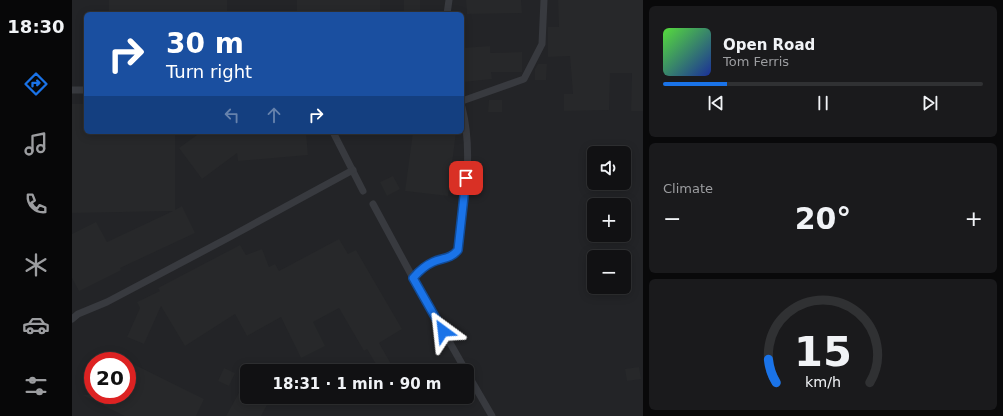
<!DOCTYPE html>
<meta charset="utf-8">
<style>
body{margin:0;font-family:"DejaVu Sans",sans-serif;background:#1a1a1c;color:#f1f3f6;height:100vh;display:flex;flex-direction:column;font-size:15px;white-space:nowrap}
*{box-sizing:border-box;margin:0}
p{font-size:13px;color:#9c9da0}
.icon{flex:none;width:22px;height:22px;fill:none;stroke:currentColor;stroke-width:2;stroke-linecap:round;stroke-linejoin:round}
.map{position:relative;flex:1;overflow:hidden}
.drawer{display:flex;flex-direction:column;gap:6px;padding:6px;background:#09090a;width:360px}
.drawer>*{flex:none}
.top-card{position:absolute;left:12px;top:12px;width:380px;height:122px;border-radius:6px;box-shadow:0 2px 10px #0003,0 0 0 1px #303133;background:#1a4fa0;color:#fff;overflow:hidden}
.fabs{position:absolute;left:515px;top:146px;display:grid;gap:8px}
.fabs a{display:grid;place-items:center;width:44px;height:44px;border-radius:6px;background:#111113;box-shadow:0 2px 10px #0003,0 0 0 1px #303133;font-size:20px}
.speed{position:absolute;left:12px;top:352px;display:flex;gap:8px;font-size:20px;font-weight:700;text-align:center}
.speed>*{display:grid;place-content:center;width:52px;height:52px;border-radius:50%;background:#111113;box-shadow:0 2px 10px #0003,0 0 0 1px #303133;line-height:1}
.speed .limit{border:6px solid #d22;background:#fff;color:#111}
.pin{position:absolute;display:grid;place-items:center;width:34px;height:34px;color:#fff;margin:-17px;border-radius:8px;box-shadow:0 2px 6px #0006}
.me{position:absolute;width:44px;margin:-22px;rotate:330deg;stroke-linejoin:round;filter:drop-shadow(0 0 3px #0008)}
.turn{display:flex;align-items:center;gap:14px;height:84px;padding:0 16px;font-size:18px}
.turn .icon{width:52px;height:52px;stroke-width:2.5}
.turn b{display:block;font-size:28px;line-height:34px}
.lanes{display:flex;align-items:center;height:38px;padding:0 16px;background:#0003;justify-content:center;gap:20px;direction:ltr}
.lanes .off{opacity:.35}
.big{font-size:30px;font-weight:700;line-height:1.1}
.drawer .tile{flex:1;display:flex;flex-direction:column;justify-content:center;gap:6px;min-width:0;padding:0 14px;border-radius:6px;background:#1a1a1c}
.drawer .dial{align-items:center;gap:0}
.dial svg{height:104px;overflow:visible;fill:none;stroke:#303133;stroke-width:7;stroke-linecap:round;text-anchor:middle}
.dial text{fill:#f1f3f6;stroke:none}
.song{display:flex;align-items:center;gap:12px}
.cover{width:48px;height:48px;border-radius:6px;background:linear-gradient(135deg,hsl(110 70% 55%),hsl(230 70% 35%))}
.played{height:4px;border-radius:2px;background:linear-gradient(90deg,#1a73e8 20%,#303133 20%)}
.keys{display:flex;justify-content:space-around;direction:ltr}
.heat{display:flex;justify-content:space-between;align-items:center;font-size:22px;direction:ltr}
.trip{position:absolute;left:168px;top:364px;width:234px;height:40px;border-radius:6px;background:#111113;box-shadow:0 2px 10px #0003,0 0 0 1px #303133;font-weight:700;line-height:40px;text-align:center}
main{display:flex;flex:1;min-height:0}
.tab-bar{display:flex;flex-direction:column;width:72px;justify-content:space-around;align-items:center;background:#070708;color:#9c9da0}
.tab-bar .icon{width:28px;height:28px}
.tab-bar .active{color:#1a73e8}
.tab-bar b{font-size:18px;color:#f1f3f6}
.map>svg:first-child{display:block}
.built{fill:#232427;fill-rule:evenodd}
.building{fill:#27282a}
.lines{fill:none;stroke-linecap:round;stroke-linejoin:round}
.lane{stroke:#383a3f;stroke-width:7}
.route-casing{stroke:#114b97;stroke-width:10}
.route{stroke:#1a73e8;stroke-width:7}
</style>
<main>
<nav class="tab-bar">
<b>18:30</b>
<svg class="icon active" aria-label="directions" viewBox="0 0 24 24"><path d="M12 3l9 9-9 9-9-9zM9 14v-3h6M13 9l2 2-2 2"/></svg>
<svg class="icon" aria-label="music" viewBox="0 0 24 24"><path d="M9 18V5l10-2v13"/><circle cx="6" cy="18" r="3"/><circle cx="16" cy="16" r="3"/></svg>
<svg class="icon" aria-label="phone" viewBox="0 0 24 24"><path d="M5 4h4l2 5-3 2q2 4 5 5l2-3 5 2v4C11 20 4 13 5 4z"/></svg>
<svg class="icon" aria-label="climate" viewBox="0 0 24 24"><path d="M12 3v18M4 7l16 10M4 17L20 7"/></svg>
<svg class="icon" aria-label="car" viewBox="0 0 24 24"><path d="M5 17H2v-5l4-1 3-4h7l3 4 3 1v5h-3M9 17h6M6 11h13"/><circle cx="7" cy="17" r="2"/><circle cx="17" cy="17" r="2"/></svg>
<svg class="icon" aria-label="filters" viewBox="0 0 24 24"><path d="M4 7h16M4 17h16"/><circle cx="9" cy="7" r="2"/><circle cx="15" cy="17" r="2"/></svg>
</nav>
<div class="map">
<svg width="571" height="416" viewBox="0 0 571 416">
<rect width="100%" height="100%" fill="#171719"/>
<!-- built -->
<path class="built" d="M0,0H571V416H0ZM14,14H390V132H14ZM522,153H552V183H522ZM522,205H552V235H522ZM522,257H552V287H522ZM21,361H55V395H21ZM175,371H395V397H175Z"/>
<!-- building -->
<g class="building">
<rect x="37" y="0" width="118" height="14"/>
<rect x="225" y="0" width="83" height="14"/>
<rect x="332" y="0" width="16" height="13"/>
<path d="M394,0H449L450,13L395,14Z"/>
<path d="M486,0H571V111H559L560,73H538L537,110L492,111V94H501L498,56L476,57V27H487Z"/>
<path d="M418,46V53L450,52V72H419L420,79L392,82L390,48Z"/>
<path d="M466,64H475L474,80H463V69Z"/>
<path d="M417,100H430V112H416Z"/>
<path d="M0,104H14V132H103V210L110,206L123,233L48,268L49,270L7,291L0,278V234L24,222L35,242L101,211L0,213Z"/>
<path d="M129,132H234L236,155L166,161L165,153L130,179L107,148Z"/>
<path d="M341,132H384L376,196L333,191Z"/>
<path d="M321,176L328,189L315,196L308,182Z"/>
<path d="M267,239L276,254L284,250L330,329L307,343L323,371H308L295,349L292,351L267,308L241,322L253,346L229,358L209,317L175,336L163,314L113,346L89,306L72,344L55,337L68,308L65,302L88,291L86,288L168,245L174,255L190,249L197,267L203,264L207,271Z"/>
<path d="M55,361L132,399L124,416H53L11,395H55Z"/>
<path d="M567,367L569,379L555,381L553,369Z"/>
<path d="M152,368L163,373L157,386L146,381Z"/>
<path d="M168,391L175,394V397H180L195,405L189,416H154Z"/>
</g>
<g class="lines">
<!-- lane -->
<g class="lane">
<path d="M375,14L377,0"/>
<path d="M0,90H14"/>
<path d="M390,101L452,79L470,44L472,0"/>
<path d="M261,132L291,191"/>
<path d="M301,204L341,278L394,371"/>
<path d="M341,278C347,272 352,266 361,262C370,258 379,260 386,250C392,203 402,154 390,107"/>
<path d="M0,319L6,314L35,302L156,238L281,170"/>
<path d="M395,373L420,416"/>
</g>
</g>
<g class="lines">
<!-- route casing -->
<g class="route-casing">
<path id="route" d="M371,331L341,278C347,271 352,266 361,262C370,258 379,259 386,250L394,178"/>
</g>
<!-- route -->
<use href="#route" class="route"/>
</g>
</svg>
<div class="fabs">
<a><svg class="icon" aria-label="sound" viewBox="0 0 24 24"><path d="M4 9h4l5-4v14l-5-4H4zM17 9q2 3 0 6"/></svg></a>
<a>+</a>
<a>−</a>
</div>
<div class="speed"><div class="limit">20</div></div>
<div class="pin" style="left:394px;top:178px;background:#d93025"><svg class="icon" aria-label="arrive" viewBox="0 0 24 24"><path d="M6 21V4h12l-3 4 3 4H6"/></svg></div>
<svg class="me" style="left:371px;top:331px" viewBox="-20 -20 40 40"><path d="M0-17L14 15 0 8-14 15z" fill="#1a73e8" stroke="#fff" stroke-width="4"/></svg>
<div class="trip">18:31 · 1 min · 90 m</div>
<div class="top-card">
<div class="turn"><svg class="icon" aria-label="right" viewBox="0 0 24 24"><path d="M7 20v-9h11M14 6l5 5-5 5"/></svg><div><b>30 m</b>Turn right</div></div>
<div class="lanes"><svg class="icon off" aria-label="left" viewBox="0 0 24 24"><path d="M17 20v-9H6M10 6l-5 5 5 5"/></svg><svg class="icon off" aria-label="ahead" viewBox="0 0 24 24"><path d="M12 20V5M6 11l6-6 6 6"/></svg><svg class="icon" aria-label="right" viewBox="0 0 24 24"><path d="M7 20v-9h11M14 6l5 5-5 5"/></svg></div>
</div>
</div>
<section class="drawer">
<div class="tile">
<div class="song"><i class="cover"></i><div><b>Open Road</b><p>Tom Ferris</p></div></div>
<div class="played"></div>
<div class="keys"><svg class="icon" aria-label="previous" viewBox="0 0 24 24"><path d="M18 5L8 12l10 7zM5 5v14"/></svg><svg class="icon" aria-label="pause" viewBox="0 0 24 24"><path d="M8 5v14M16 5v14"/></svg><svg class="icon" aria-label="next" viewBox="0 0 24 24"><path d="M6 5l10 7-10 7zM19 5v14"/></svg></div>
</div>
<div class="tile"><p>Climate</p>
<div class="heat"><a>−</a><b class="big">20°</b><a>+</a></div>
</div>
<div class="tile dial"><svg viewBox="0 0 100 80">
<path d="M14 69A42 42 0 1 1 86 69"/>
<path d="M14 69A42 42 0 0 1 8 51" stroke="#1a73e8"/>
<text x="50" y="56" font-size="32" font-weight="700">15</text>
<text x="50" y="72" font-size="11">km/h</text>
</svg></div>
</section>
</main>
